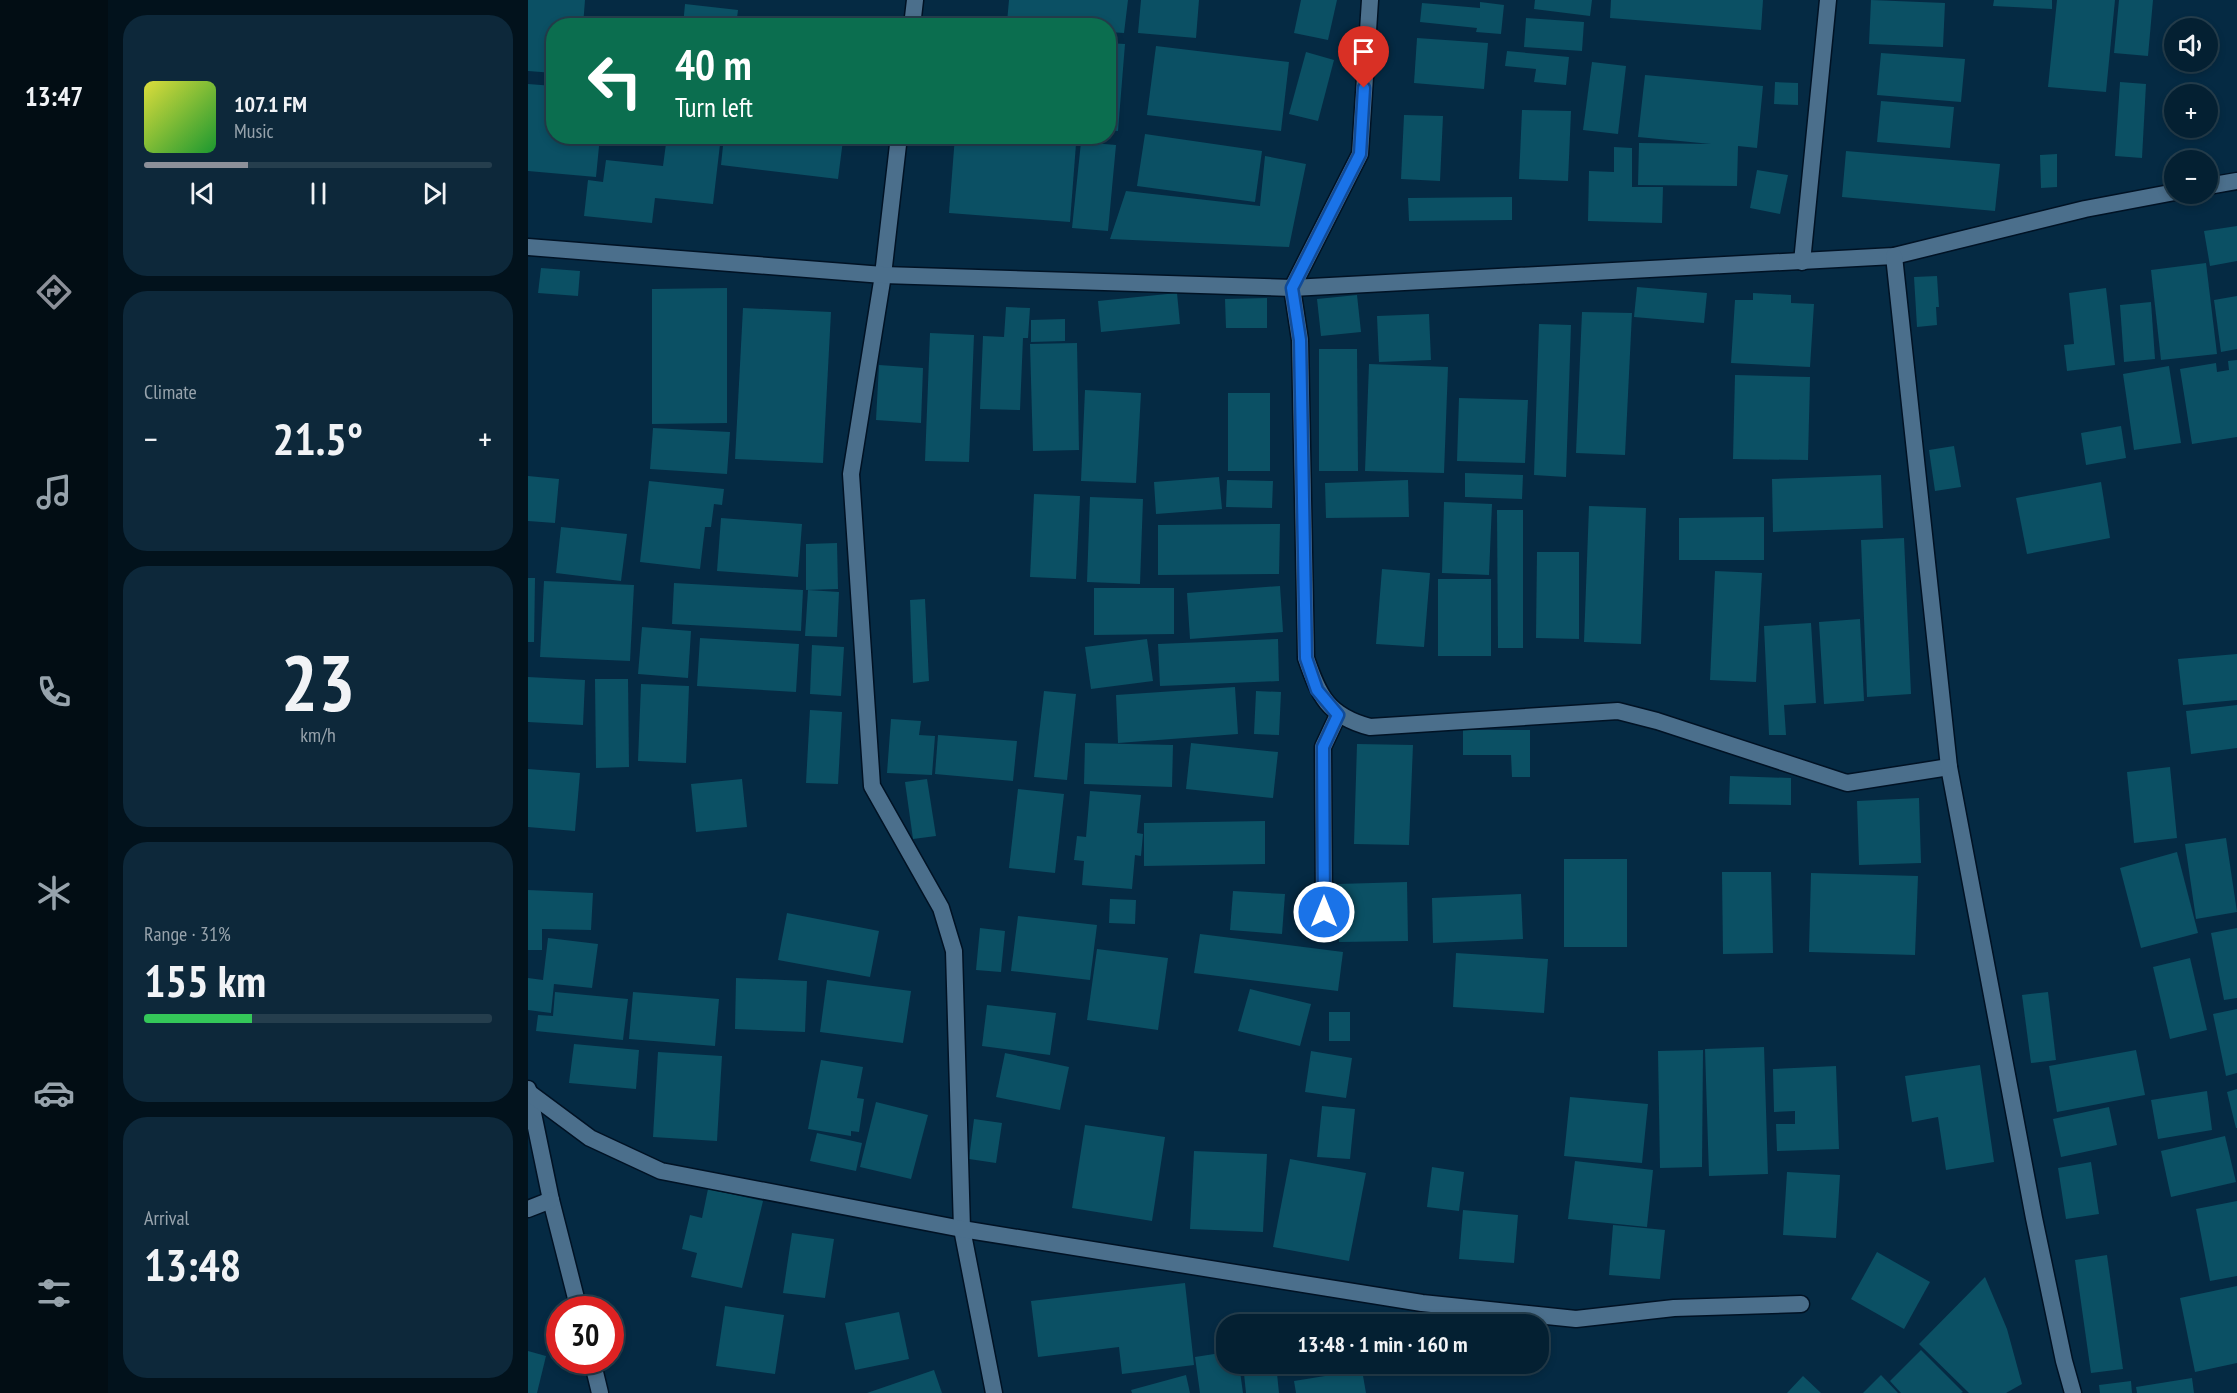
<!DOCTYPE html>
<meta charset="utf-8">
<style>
body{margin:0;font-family:"PT Sans Narrow",sans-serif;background:#0d283a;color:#f1f3f6;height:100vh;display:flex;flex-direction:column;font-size:22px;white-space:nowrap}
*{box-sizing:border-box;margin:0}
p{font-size:20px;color:#97a3ac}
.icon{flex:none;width:33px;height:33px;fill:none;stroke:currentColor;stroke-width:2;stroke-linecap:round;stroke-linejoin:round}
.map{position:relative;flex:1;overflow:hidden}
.side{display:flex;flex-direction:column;gap:15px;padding:15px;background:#02121c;width:420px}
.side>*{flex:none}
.guide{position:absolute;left:18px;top:18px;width:570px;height:126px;border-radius:24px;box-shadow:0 3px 9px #0003,0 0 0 2px #253e4d;background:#0b6e4f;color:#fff;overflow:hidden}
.tools{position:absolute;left:1636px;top:18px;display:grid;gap:12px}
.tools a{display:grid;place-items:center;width:54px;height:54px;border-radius:50%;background:#042032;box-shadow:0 3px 9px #0003,0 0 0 2px #253e4d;font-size:30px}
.speed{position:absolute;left:18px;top:1296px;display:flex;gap:12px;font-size:30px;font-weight:700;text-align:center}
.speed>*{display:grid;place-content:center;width:78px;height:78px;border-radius:50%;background:#042032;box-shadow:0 3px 9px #0003,0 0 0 2px #253e4d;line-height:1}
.speed .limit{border:9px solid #d22;background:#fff;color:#111}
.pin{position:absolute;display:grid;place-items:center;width:51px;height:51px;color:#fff;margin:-62px -26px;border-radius:50% 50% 50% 0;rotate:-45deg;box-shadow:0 0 6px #0007}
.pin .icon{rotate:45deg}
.me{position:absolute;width:66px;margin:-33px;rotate:0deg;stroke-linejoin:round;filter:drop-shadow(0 0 4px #0008)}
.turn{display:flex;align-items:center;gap:21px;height:126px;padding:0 30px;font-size:27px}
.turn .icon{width:78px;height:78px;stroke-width:2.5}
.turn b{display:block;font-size:42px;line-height:51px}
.big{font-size:45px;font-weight:800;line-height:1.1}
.side .card{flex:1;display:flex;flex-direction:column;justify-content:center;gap:9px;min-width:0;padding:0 21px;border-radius:24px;background:#0d283a}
.side .dial{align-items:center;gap:0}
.dial b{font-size:78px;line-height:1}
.song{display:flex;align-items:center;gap:18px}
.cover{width:72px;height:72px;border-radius:9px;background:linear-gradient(135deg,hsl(60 70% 55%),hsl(130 70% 35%))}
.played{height:6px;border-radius:3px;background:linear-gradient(90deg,#8c9099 30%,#253e4d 30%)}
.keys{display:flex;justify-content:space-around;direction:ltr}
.heat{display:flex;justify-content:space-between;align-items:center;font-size:33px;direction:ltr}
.charge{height:9px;border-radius:4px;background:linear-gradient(90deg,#34c759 31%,#253e4d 0)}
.trip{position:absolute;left:688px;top:1314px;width:333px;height:60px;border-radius:24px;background:#042032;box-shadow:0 3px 9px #0003,0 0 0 2px #253e4d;font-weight:800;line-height:60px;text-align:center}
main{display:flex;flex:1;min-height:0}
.tabs{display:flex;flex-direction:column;width:108px;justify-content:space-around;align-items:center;background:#020d14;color:#97a3ac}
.tabs .icon{width:42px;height:42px}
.tabs .current{color:#8c9099}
.tabs b{font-size:27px;color:#f1f3f6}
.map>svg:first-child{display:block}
.building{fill:#0b5064}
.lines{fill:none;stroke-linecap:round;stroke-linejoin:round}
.minor-casing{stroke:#001224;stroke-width:19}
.minor{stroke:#4b6f8c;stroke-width:16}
.route-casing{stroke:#114b97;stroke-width:15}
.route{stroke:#1a73e8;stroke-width:10}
</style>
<main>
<nav class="tabs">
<b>13:47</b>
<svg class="icon current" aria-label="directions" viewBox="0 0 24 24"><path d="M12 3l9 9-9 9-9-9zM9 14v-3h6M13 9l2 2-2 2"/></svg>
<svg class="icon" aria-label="music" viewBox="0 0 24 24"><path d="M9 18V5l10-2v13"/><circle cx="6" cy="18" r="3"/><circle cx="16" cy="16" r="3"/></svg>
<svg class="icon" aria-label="phone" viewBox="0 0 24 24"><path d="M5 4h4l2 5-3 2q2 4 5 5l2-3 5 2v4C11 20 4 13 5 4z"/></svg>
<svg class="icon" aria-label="climate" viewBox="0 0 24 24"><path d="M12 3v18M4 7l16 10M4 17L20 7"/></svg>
<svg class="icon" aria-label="car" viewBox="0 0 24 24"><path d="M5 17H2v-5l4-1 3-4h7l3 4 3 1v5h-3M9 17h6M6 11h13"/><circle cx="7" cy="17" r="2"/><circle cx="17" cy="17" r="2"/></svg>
<svg class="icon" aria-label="filters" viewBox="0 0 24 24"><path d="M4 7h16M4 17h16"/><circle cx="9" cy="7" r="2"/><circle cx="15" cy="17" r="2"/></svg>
</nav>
<section class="side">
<div class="card">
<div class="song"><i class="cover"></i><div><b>107.1 FM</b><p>Music</p></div></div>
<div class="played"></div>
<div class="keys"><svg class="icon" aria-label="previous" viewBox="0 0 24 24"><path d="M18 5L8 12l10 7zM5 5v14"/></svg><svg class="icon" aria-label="pause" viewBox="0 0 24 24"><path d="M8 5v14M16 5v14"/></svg><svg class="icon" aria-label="next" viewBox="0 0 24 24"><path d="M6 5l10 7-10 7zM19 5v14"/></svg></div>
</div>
<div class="card"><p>Climate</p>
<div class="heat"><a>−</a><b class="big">21.5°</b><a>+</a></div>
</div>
<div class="card dial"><b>23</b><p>km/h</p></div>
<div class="card"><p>Range · 31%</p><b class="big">155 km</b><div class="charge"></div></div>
<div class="card"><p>Arrival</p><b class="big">13:48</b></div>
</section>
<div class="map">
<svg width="1709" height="1393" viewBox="0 0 1709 1393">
<rect width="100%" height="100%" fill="#052a43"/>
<!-- building -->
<g class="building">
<path d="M0,0H57L55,26H26V73L0,71Z"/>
<path d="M481,0H600L596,33L580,32V26H515L479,22Z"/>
<path d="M613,0H671L668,38L610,33Z"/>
<path d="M773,0H809L800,40L766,33Z"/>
<path d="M1007,0H1064L1062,16L1006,9Z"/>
<path d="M1083,0H1235L1233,30L1082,18Z"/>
<path d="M1343,0L1417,3L1415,47L1341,44Z"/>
<path d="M1466,0H1524V9L1465,6Z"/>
<path d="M1529,0H1587L1578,92L1520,87Z"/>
<path d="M1591,0H1625L1620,56L1586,53Z"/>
<path d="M952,2L976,5L973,34L948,32L949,28L892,22L894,3L952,8Z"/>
<path d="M157,4L210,10L208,26H155Z"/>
<path d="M998,18L1056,22L1054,51L996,47Z"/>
<path d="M889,38L960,43L956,89L886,83Z"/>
<path d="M580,43L597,44L590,131L580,130Z"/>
<path d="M628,46L761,62L753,131L619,115Z"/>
<path d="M979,51L1041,57L1038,85L1006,82L1008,69L977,66Z"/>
<path d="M778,52L806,60L790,121L761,114Z"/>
<path d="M1353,53L1437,59L1433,102L1349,95Z"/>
<path d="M1064,62L1098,66L1090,134L1055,130Z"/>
<path d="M1117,75L1235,86L1229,148L1210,146L1209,186L1110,185L1111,143L1183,144L1110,137Z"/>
<path d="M1247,82L1270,83V105L1246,104Z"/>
<path d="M1592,82L1618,84L1614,158L1587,156Z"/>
<path d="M0,84L26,86V136H72L68,177L0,171Z"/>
<path d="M1353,101L1426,107L1422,148L1349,142Z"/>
<path d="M994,110L1043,111L1040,181L991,179Z"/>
<path d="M876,115L915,116L912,181L873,179Z"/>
<path d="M617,134L734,151L727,202L609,186Z"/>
<path d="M139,136H193L185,204L127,198L124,223L56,216L60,180L75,182L78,160L135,166Z"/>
<path d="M196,136H319L318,140H315L310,179L193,165Z"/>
<path d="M427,136L548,144L542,222L421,213Z"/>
<path d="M553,142L588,145L580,231L544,228Z"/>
<path d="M1086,147L1104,148V187H1135L1134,223L1060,221L1061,171L1086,172Z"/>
<path d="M1318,151L1472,164L1467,211L1314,197Z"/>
<path d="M1529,154V187L1513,188L1512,155Z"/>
<path d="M737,156L778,164L761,247L582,239L598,191L732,206Z"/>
<path d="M1229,170L1260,175L1252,214L1222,208Z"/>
<path d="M984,197V220L881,221L880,198Z"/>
<path d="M1709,226V261L1682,266L1676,231Z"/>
<path d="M1678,263L1689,354L1633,360L1623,270Z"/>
<path d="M13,268L52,271L50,296L10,293Z"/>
<path d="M1409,276L1411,307H1408L1409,325L1389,327L1386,277Z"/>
<path d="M1109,287L1179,293L1176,323L1106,317Z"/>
<path d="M199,288V423L124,424V289Z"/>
<path d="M1578,288L1587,365L1539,371L1536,345L1546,344L1541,293Z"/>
<path d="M649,293L652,324L573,332L570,301Z"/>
<path d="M1225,293L1263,295V303L1286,304L1282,367L1203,363L1207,300H1225Z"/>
<path d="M829,295L833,332L793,336L789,299Z"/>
<path d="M1709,296V349L1693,352L1686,300Z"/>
<path d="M739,298V328H698L697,299Z"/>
<path d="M1623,302L1627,359L1596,362L1592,305Z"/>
<path d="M478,307L502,308L500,338H495L492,410L452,409L455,336L476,337Z"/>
<path d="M215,308L303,312L295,463L207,459Z"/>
<path d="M1054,312L1104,313L1097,455L1048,453Z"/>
<path d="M901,314L903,360L851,362L849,316Z"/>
<path d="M537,319V341L503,342V320Z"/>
<path d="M1011,324L1043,325L1038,477L1006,475Z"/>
<path d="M402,333L446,335L441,462L397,461Z"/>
<path d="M549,343L551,450L505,451L502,344Z"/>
<path d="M791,349H829L830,471H791Z"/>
<path d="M1709,360V437L1664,444L1652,369L1688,363L1689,372L1701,370L1700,361Z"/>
<path d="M841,364L920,367L916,473L837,471Z"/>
<path d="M351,365L395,368L393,423L348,420Z"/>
<path d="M1641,366L1653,443L1606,450L1595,374Z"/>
<path d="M1207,375L1282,377L1280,460L1205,459Z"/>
<path d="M557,390L613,393L608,483L553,481Z"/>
<rect x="700" y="393" width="42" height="78"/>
<path d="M931,398L1000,400L997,463L929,461Z"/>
<path d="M1593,426L1598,458L1558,465L1553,433Z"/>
<path d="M125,428L202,432L199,474L122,469Z"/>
<path d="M1426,446L1433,487L1407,491L1401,450Z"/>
<path d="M937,473L995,475L994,499L937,497Z"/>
<path d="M1353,475L1355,528L1245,532L1244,479Z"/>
<path d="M0,476L31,479L27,523L0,521Z"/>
<path d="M691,477L694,509L628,514L626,482Z"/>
<path d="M699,480L745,481L744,508L698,507Z"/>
<path d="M880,480L881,517L798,518L797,483Z"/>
<path d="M121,481L196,489L194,505L186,504L183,527H177L172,569L112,562Z"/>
<path d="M1573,482L1582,538L1499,554L1488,498Z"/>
<path d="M506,494L552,496L548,579L502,577Z"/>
<path d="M562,497L615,499L612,584L559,582Z"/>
<path d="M916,502L964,504L961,575L914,573Z"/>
<path d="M1061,506L1118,508L1113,644L1056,642Z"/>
<path d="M969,510H995V648H970Z"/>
<path d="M1236,517V560H1151V518Z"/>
<path d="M193,518L274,524L270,577L189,571Z"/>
<path d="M752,524L751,574L630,575V525Z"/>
<path d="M33,527L99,534L93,581L28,573Z"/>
<path d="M1376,538L1383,694L1339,697L1333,540Z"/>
<path d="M309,543L310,589L278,590V544Z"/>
<path d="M1009,552H1051V639L1008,638Z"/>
<path d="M854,569L902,573L896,647L848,644Z"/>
<path d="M1187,571L1234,573L1228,682L1182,680Z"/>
<path d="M0,578H7L6,642H0Z"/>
<rect x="910" y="579" width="53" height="77"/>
<path d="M16,581L106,585L102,661L12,657Z"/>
<path d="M146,583L275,590L273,631L144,624Z"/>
<path d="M752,586L755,632L662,639L659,593Z"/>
<path d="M566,588H646V634L566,635Z"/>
<path d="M280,590L311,592L309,637L277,636Z"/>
<path d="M397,599L401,681L385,683L382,600Z"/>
<path d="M1332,619L1336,701L1296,704L1291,622Z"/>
<path d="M1283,623L1288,703L1256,705L1258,735H1241L1236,626Z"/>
<path d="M114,627L163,631L160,678L110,674Z"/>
<path d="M172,638L271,644L268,692L169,686Z"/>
<path d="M619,639L625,681L563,689L557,647Z"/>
<path d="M750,639L751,681L632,686L630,644Z"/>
<path d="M284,645L316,647L313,696L282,694Z"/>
<path d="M1709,654V700L1655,705L1650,659Z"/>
<path d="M0,677L57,680L55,725L0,722Z"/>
<path d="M67,679H100L101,767L68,768Z"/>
<path d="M113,684L161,686L158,763L110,761Z"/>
<path d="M707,687L710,734L590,743L588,695Z"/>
<path d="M516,691L548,694L539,780L506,777Z"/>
<path d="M728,691L753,692L751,735L726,734Z"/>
<path d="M1709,705V748L1663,754L1658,711Z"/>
<path d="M282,710L314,712L310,784L278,783Z"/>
<path d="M363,719L393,721L391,735L407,736L404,775L359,773Z"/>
<path d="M935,730H1002V777H984L983,755H935Z"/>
<path d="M410,735L489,741L485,781L407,774Z"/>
<path d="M557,743L645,745L644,787L556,784Z"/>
<path d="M663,743L750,752L745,798L658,789Z"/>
<path d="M829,744L885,745L881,845L826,844Z"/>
<path d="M1642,767L1649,838L1606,843L1599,772Z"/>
<path d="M0,769L52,773L47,831L0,827Z"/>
<path d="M1202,776L1263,778V805L1201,804Z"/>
<path d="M214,779L219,827L168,832L163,784Z"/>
<path d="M399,779L408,836L385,839L377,782Z"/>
<path d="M490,789L536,794L527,873L481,868Z"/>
<path d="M562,791L613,795L609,833L615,834L613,856L607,855L604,889L554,885L556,861L546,860L549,836L558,837Z"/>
<path d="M1391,798L1393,863L1331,865L1329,801Z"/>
<path d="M737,821V864L616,866V823Z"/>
<path d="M1698,838L1709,912L1668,919L1657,844Z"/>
<path d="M1649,852L1670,933L1613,948L1592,868Z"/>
<rect x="1036" y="859" width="63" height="88"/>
<path d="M1194,872H1243L1245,953L1195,954Z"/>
<path d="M1283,873L1390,876L1387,955L1281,952Z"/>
<path d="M879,882L880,941L811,942L810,884Z"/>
<path d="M0,890L65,893L63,930L14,929V950H0Z"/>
<path d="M705,891L757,894L754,934L702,930Z"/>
<path d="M993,894L995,939L905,943L904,898Z"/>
<path d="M582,899L608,900L607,924L581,923Z"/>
<path d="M259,913L351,931L342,977L250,960Z"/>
<path d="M490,916L569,925L562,980L483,971Z"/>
<path d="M452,928L477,931L473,972L448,970Z"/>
<path d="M1709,928V998L1696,1000L1683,933Z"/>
<path d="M672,934L815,952L810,991L666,973Z"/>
<path d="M20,938L70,944L64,988L26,984L23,1013L0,1010V978L15,980Z"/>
<path d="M569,949L640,958L630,1030L559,1020Z"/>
<path d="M928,953L1020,959L1016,1013L925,1007Z"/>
<path d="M1662,958L1679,1030L1642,1039L1625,967Z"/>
<path d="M208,978L279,981L277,1032L207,1029Z"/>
<path d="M299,980L383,991L375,1043L292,1032Z"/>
<path d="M722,989L783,1004L772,1046L710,1031Z"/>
<path d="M27,992L100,999L95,1040L8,1031L10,1015L25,1016Z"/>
<path d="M105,992L191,999L187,1046L101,1039Z"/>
<path d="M1520,992L1528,1060L1503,1063L1494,995Z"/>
<path d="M459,1005L528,1013L522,1055L454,1046Z"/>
<path d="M1709,1009V1073L1698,1076L1685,1014Z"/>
<rect x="801" y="1012" width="21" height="29"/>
<path d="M46,1044L111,1050L108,1089L41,1083Z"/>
<path d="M1236,1047L1240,1174L1181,1176L1177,1049Z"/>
<path d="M1175,1050L1174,1167L1132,1168L1130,1051Z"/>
<path d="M1608,1050L1617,1095L1529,1112L1521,1066Z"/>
<path d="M783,1051L824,1058L818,1098L777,1092Z"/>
<path d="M130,1052L194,1056L189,1141L125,1137Z"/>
<path d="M477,1053L541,1067L532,1110L468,1097Z"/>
<path d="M293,1060L335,1067L329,1098L336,1099L331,1132L323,1131V1136L280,1129Z"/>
<path d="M1452,1065L1466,1162L1418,1170L1410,1117L1384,1122L1377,1076Z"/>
<path d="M1308,1066L1311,1149L1249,1151L1248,1124H1267V1111L1246,1112L1245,1069Z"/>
<path d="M1709,1089V1128H1708L1699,1092Z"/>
<path d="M1679,1091L1684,1130L1630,1139L1623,1100Z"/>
<path d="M1042,1097L1120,1104L1114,1163L1036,1156Z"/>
<path d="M348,1102L400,1115L383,1179L332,1167Z"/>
<path d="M794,1106L827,1109L822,1159L789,1157Z"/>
<path d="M1581,1107L1589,1145L1533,1157L1525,1119Z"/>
<path d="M446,1119L474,1123L468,1163L441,1159Z"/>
<path d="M557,1125L637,1137L624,1221L544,1208Z"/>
<path d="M289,1133L334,1143L328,1171L282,1161Z"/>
<path d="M1697,1136L1708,1182L1643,1197L1633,1151Z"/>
<path d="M666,1151L739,1154L735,1232L662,1229Z"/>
<path d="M762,1159L838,1173L821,1261L745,1247Z"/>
<path d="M1047,1161L1125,1170L1119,1227L1040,1219Z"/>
<path d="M1563,1162L1571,1214L1538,1219L1530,1168Z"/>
<path d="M904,1167L936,1172L931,1211L899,1207Z"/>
<path d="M1259,1172L1312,1175L1308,1238L1255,1235Z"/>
<path d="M180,1189L235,1201L214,1288L163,1277L169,1253L154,1249L162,1215L174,1218Z"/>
<path d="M1709,1201V1276L1682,1281L1668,1209Z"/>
<path d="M935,1210L990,1215L986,1263L931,1259Z"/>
<path d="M1085,1225L1137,1230L1132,1279L1081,1275Z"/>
<path d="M264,1233L306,1239L297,1298L255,1293Z"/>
<path d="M1349,1252L1402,1282L1376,1329L1323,1299Z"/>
<path d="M1579,1255L1595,1369L1563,1373L1547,1260Z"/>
<path d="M1457,1277L1479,1329L1494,1384L1478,1393H1441L1391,1344Z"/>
<path d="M657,1283L666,1365L594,1374L591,1347L510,1357L503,1301Z"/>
<path d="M1709,1286V1363L1667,1372L1652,1298Z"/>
<path d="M197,1306L256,1315L247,1374L188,1366Z"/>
<path d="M371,1312L381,1359L327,1370L317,1323Z"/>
<path d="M916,1313L918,1324H872L871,1320Z"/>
<path d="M1393,1350L1435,1392L1433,1393H1373L1362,1381Z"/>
<path d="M0,1351L18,1356L9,1393H0Z"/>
<path d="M699,1352V1364H711L715,1393H672L667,1357Z"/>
<path d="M715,1364H748L751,1393H718Z"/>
<path d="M877,1364H900V1365L878,1368Z"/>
<path d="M406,1370L414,1393H339Z"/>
<path d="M834,1370L838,1393H768L766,1381Z"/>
<path d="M658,1375L662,1393H604L603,1390Z"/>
<path d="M1353,1375L1370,1393H1335Z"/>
<path d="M1275,1376L1293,1393H1259Z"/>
<path d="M1664,1378L1666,1393H1609L1608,1387Z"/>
<path d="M1603,1381L1604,1393H1572L1571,1385Z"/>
</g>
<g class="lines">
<!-- minor casing -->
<g class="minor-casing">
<g id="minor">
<path d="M842,0L832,154L764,288L772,340L778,658C791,696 800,716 842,727L1090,711L1129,721L1319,783L1421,767"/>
<path d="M384,26L387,0"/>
<path d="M371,136L355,275L323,474L344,786L413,908L426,951L434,1229L466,1393"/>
<path d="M1680,186L1709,181"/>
<path d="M0,247L355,275L764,288L1366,256L1557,209L1647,192"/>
<path d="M1366,256L1421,767L1506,1218L1536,1361L1545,1393"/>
<path d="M1274,262L1300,0"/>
<path d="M796,912L795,747L810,715"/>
<path d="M0,1089L23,1200L51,1310"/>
<path d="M0,1092L62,1138L133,1171L434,1229L894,1303L1048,1319L1146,1308L1273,1304"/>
<path d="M0,1209L23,1200"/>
<path d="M64,1360L72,1393"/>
</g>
</g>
<!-- minor -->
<use href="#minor" class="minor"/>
</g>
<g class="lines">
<!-- route casing -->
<g class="route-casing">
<path id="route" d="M796,912L795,747L810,715L789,690L778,658L772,340L764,288L832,154L836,88"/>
</g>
<!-- route -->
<use href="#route" class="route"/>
</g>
</svg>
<div class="tools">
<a><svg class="icon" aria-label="sound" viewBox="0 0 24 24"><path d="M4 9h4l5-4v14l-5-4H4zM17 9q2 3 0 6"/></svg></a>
<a>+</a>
<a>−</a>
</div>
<div class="speed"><div class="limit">30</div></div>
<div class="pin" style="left:836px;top:88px;background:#d93025"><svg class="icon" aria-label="arrive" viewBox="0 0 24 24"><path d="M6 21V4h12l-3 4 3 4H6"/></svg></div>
<svg class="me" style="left:796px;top:912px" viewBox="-20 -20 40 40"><circle r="17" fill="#1a73e8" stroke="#fff" stroke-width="3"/><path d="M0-11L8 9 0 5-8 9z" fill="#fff"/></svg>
<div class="trip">13:48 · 1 min · 160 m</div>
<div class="guide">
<div class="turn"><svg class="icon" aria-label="left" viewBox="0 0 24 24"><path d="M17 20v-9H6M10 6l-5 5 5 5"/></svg><div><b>40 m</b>Turn left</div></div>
</div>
</div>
</main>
